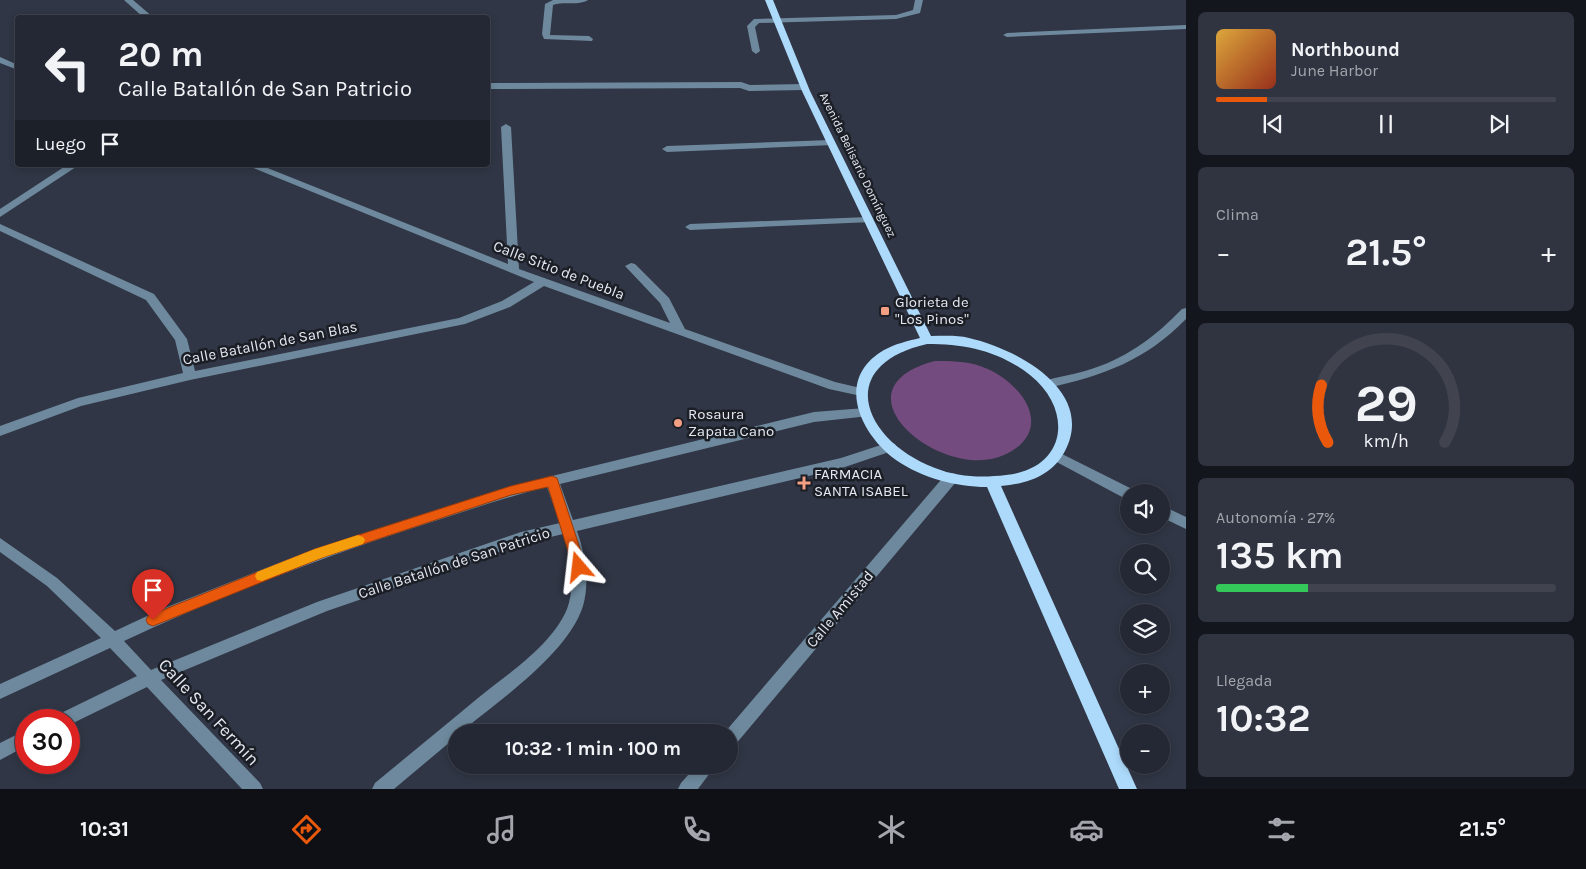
<!DOCTYPE html>
<html lang="es">
<meta charset="utf-8">
<style>
body{margin:0;font-family:Karla,sans-serif;background:#303440;color:#f1f3f6;height:100vh;display:flex;flex-direction:column;font-size:19px;white-space:nowrap}
*{box-sizing:border-box;margin:0}
p{font-size:16px;color:#a3a6ac}
.icon{flex:none;width:28px;height:28px;fill:none;stroke:currentColor;stroke-width:2;stroke-linecap:round;stroke-linejoin:round}
.map{position:relative;flex:1;overflow:hidden}
.drawer{display:flex;flex-direction:column;gap:12px;padding:12px;background:#14161d;width:400px}
.drawer>*{flex:none}
.banner{position:absolute;left:15px;top:15px;width:475px;height:152px;border-radius:5px;box-shadow:0 2px 8px #0003,0 0 0 1px #41444f;background:#242834;color:#f1f3f6;overflow:hidden}
.tools{position:absolute;left:1120px;top:484px;display:grid;gap:10px}
.tools a{display:grid;place-items:center;width:50px;height:50px;border-radius:50%;background:#242834;box-shadow:0 2px 8px #0003,0 0 0 1px #41444f;font-size:25px}
.speed{position:absolute;left:15px;top:709px;display:flex;gap:10px;font-size:25px;font-weight:700;text-align:center}
.speed>*{display:grid;place-content:center;width:65px;height:65px;border-radius:50%;background:#242834;box-shadow:0 2px 8px #0003,0 0 0 1px #41444f;line-height:1}
.speed .limit{border:8px solid #d22;background:#fff;color:#111}
.pin{position:absolute;display:grid;place-items:center;width:42px;height:42px;color:#fff;margin:-51px -21px;border-radius:50% 50% 50% 0;rotate:-45deg;box-shadow:0 0 5px #0007}
.pin .icon{rotate:45deg}
.me{position:absolute;width:55px;margin:-28px;rotate:343deg;stroke-linejoin:round;filter:drop-shadow(0 0 4px #0008)}
.turn{display:flex;align-items:center;gap:18px;height:105px;padding:0 20px;font-size:22px}
.turn .icon{width:65px;height:65px;stroke-width:2.5}
.turn b{display:block;font-size:35px;line-height:42px}
.then{display:flex;align-items:center;height:48px;padding:0 20px;background:#0003;gap:10px;font-size:19px}
.big{font-size:38px;font-weight:700;line-height:1.1}
.drawer .tile{flex:1;display:flex;flex-direction:column;justify-content:center;gap:8px;min-width:0;padding:0 18px;border-radius:8px;background:#303440}
.drawer .dial{align-items:center;gap:0}
.dial svg{height:130px;overflow:visible;fill:none;stroke:#41444f;stroke-width:7;stroke-linecap:round;text-anchor:middle}
.dial text{fill:#f1f3f6;stroke:none}
.song{display:flex;align-items:center;gap:15px}
.cover{width:60px;height:60px;border-radius:8px;background:linear-gradient(135deg,hsl(40 70% 55%),hsl(10 70% 35%))}
.played{height:5px;border-radius:2px;background:linear-gradient(90deg,#ea580c 15%,#41444f 15%)}
.keys{display:flex;justify-content:space-around;direction:ltr}
.heat{display:flex;justify-content:space-between;align-items:center;font-size:28px;direction:ltr}
.charge{height:8px;border-radius:4px;background:linear-gradient(90deg,#34c759 27%,#41444f 0)}
.trip{position:absolute;left:448px;top:724px;width:290px;height:50px;border-radius:25px;background:#242834;box-shadow:0 2px 8px #0003,0 0 0 1px #41444f;font-weight:700;line-height:50px;text-align:center}
.dock{display:flex;height:80px;justify-content:space-around;align-items:center;background:#0e1015;color:#a3a6ac}
.dock .icon{width:35px;height:35px}
.dock .current{color:#ea580c}
.dock b{font-size:22px;color:#f1f3f6}
main{display:flex;flex:1;min-height:0}
.map>svg:first-child{display:block}
.green{fill:#744b7e}
.lines{fill:none;stroke-linecap:round;stroke-linejoin:round}
.minor{fill:#6e899d;fill-rule:evenodd}
.major{fill:#addafb;fill-rule:evenodd}
.route{fill:#ea580c;stroke:#983908}
.slow{fill:#f59e0b}
.poi-dot{fill:#f39f83;stroke:#1b1e25;stroke-width:2}
.labels{text-anchor:middle;stroke-width:5;stroke-linejoin:round;paint-order:stroke}
.far-street-label{font-size:12px;fill:#e4e8f1;stroke:#1b1e25}
.street-label{font-size:15px;fill:#e4e8f1;stroke:#1b1e25}
.poi-label{font-size:15px;fill:#e4e8f1;stroke:#1b1e25;text-anchor:start}
.near-street-label{font-size:18px;fill:#e4e8f1;stroke:#1b1e25}
</style>
<main>
<div class="map">
<svg width="1186" height="789" viewBox="0 0 1186 789">
<rect width="100%" height="100%" fill="#303645"/>
<!-- green -->
<path class="green" d="M935,361C950,361 965,361 980,366C1020,379 1059,430 1004,455C942,483 828,389 935,361Z"/>
<g class="lines">
<!-- minor -->
<g class="minor">
<path d="M124,0H133L154,18H144Z"/>
<path d="M553,0H588C579,6 564,1 553,5L550,35L589,36L593,39L592,41L544,39L542,34L545,4Z"/>
<path d="M915,0H923L920,13L896,19L759,23L755,27L760,51L756,54L752,51L747,26L754,19L896,15L913,10Z"/>
<path d="M1186,25V29L1007,37L1003,35L1007,33Z"/>
<path d="M0,57L18,65V70L0,63Z"/>
<path d="M741,82L750,85L804,84L808,87L804,90L749,91L740,88L488,89V83Z"/>
<path d="M506,124L511,127L519,269L670,323L660,303L625,266L631,263L635,264L669,298L685,329L835,382L865,389L867,392L865,395L861,396L829,389L544,286L510,307L465,324L190,380L81,406L0,436V426L78,398L183,373L175,340L146,300L0,231V224L154,294L187,339L195,371L459,318L502,301L534,282L246,165H260L508,264L501,127Z"/>
<path d="M830,140L833,141V145L667,152L662,149L667,146Z"/>
<path d="M67,165H79L0,217V209Z"/>
<path d="M868,217L872,218L873,220L872,222L690,230L685,227L690,224Z"/>
<path d="M1186,308V319C1145,361 1104,375 1048,388L1042,384L1044,381C1057,377 1071,375 1085,371C1124,360 1154,338 1182,309Z"/>
<path d="M865,408L869,410L871,413L869,416L814,422L560,484L573,520L841,458L890,442L895,444L897,447L895,450L842,468L577,531C585,554 590,582 583,606C568,654 498,701 461,732H456V737L394,789H372L375,783C409,755 444,726 478,698C508,674 552,645 567,609C576,585 570,557 563,534L522,544L327,611L161,680L260,783L263,789H242L147,687L69,725V720H55L57,715L137,676L110,648L0,699V684L101,638L47,586L0,552V538L57,578L115,631L162,609L314,549L511,486L814,412ZM547,487L560,523L521,532L317,602L151,670L124,641C218,597 315,560 413,528C458,514 502,498 547,487Z"/>
<path d="M1056,451L1134,490L1135,492H1129V499L1124,498L1051,459L1049,456L1051,453Z"/>
<path d="M951,473L956,474L958,478L956,482L735,745L729,748V732H725L946,474Z"/>
<path d="M1161,505L1186,517V529L1161,517Z"/>
<path d="M26,730V746L0,760V743Z"/>
<path d="M697,765H716L698,789H678L681,783Z"/>
</g>
<!-- major -->
<path class="major" d="M765,0H773L810,91L931,336C944,336 957,335 969,338C1017,349 1096,391 1065,451C1052,476 1026,484 1001,486L1137,789H1119L987,487C956,487 922,478 896,460C860,434 834,379 884,350C895,344 907,341 920,338L802,91ZM927,344C966,344 999,351 1030,375C1074,410 1067,469 1006,475C982,478 957,477 935,468C864,441 832,366 927,344Z"/>
</g>
<!-- route -->
<path class="route" d="M552,476L557,478L558,481L586,567L584,570L579,572L575,570L573,567L548,487L511,495L324,557L153,626L148,624L146,620L148,616L315,549L511,486Z"/>
<!-- slow -->
<path class="slow" d="M358,535L363,537L365,540L363,544L324,557L262,581L257,580L255,576L257,572L315,549Z"/>
<!-- markers -->
<g class="poi-dot">
<rect x="880" y="306" width="10" height="10" rx="2.5"/>
<circle cx="678" cy="423" r="5"/>
<path d="M801.5 475.5h5v5h5v5h-5v5h-5v-5h-5v-5h5z"/>
</g>
<g class="labels">
<!-- far-street labels -->
<g class="far-street-label">
<text transform="translate(858 165) rotate(64)" y="4">Avenida Belisario Domínguez</text>
</g>
<!-- street labels -->
<g class="street-label">
<text transform="translate(559 270) rotate(21)" y="5">Calle Sitio de Puebla</text>
<text transform="translate(270 343) rotate(-11)" y="5">Calle Batallón de San Blas</text>
<text transform="translate(454 563) rotate(-18)" y="5">Calle Batallón de San Patricio</text>
<text transform="translate(840 609) rotate(-50)" y="5">Calle Amistad</text>
</g>
<!-- poi labels -->
<g class="poi-label">
<text x="895" y="307">Glorieta de<tspan x="895" dy="17">"Los Pinos"</tspan></text>
<text x="688" y="419">Rosaura<tspan x="688" dy="17">Zapata Cano</tspan></text>
<text x="814" y="479">FARMACIA<tspan x="814" dy="17">SANTA ISABEL</tspan></text>
</g>
<!-- near-street labels -->
<g class="near-street-label">
<text transform="translate(209 712) rotate(47)" y="6">Calle San Fermín</text>
</g>
</g>
</svg>
<div class="tools">
<a><svg class="icon" aria-label="sound" viewBox="0 0 24 24"><path d="M4 9h4l5-4v14l-5-4H4zM17 9q2 3 0 6"/></svg></a>
<a><svg class="icon" aria-label="search" viewBox="0 0 24 24"><circle cx="10" cy="10" r="6"/><path d="M15 15l6 6"/></svg></a>
<a><svg class="icon" aria-label="layers" viewBox="0 0 24 24"><path d="M12 4l9 5-9 5-9-5zM3 14l9 5 9-5"/></svg></a>
<a>+</a>
<a>−</a>
</div>
<div class="speed"><div class="limit">30</div></div>
<div class="pin" style="left:153px;top:620px;background:#d93025"><svg class="icon" aria-label="arrive" viewBox="0 0 24 24"><path d="M6 21V4h12l-3 4 3 4H6"/></svg></div>
<svg class="me" style="left:579px;top:567px" viewBox="-20 -20 40 40"><path d="M0-17L14 15 0 8-14 15z" fill="#ea580c" stroke="#fff" stroke-width="4"/></svg>
<div class="trip">10:32 · 1 min · 100 m</div>
<div class="banner">
<div class="turn"><svg class="icon" aria-label="left" viewBox="0 0 24 24"><path d="M17 20v-9H6M10 6l-5 5 5 5"/></svg><div><b>20 m</b>Calle Batallón de San Patricio</div></div>
<div class="then">Luego<svg class="icon" aria-label="arrive" viewBox="0 0 24 24"><path d="M6 21V4h12l-3 4 3 4H6"/></svg></div>
</div>
</div>
<section class="drawer">
<div class="tile">
<div class="song"><i class="cover"></i><div><b>Northbound</b><p>June Harbor</p></div></div>
<div class="played"></div>
<div class="keys"><svg class="icon" aria-label="previous" viewBox="0 0 24 24"><path d="M18 5L8 12l10 7zM5 5v14"/></svg><svg class="icon" aria-label="pause" viewBox="0 0 24 24"><path d="M8 5v14M16 5v14"/></svg><svg class="icon" aria-label="next" viewBox="0 0 24 24"><path d="M6 5l10 7-10 7zM19 5v14"/></svg></div>
</div>
<div class="tile"><p>Clima</p>
<div class="heat"><a>−</a><b class="big">21.5°</b><a>+</a></div>
</div>
<div class="tile dial"><svg viewBox="0 0 100 80">
<path d="M14 69A42 42 0 1 1 86 69"/>
<path d="M14 69A42 42 0 0 1 10 34" stroke="#ea580c"/>
<text x="50" y="56" font-size="32" font-weight="700">29</text>
<text x="50" y="72" font-size="11">km/h</text>
</svg></div>
<div class="tile"><p>Autonomía · 27%</p><b class="big">135 km</b><div class="charge"></div></div>
<div class="tile"><p>Llegada</p><b class="big">10:32</b></div>
</section>
</main>
<nav class="dock">
<b>10:31</b>
<svg class="icon current" aria-label="directions" viewBox="0 0 24 24"><path d="M12 3l9 9-9 9-9-9zM9 14v-3h6M13 9l2 2-2 2"/></svg>
<svg class="icon" aria-label="music" viewBox="0 0 24 24"><path d="M9 18V5l10-2v13"/><circle cx="6" cy="18" r="3"/><circle cx="16" cy="16" r="3"/></svg>
<svg class="icon" aria-label="phone" viewBox="0 0 24 24"><path d="M5 4h4l2 5-3 2q2 4 5 5l2-3 5 2v4C11 20 4 13 5 4z"/></svg>
<svg class="icon" aria-label="climate" viewBox="0 0 24 24"><path d="M12 3v18M4 7l16 10M4 17L20 7"/></svg>
<svg class="icon" aria-label="car" viewBox="0 0 24 24"><path d="M5 17H2v-5l4-1 3-4h7l3 4 3 1v5h-3M9 17h6M6 11h13"/><circle cx="7" cy="17" r="2"/><circle cx="17" cy="17" r="2"/></svg>
<svg class="icon" aria-label="filters" viewBox="0 0 24 24"><path d="M4 7h16M4 17h16"/><circle cx="9" cy="7" r="2"/><circle cx="15" cy="17" r="2"/></svg>
<b>21.5°</b>
</nav>
